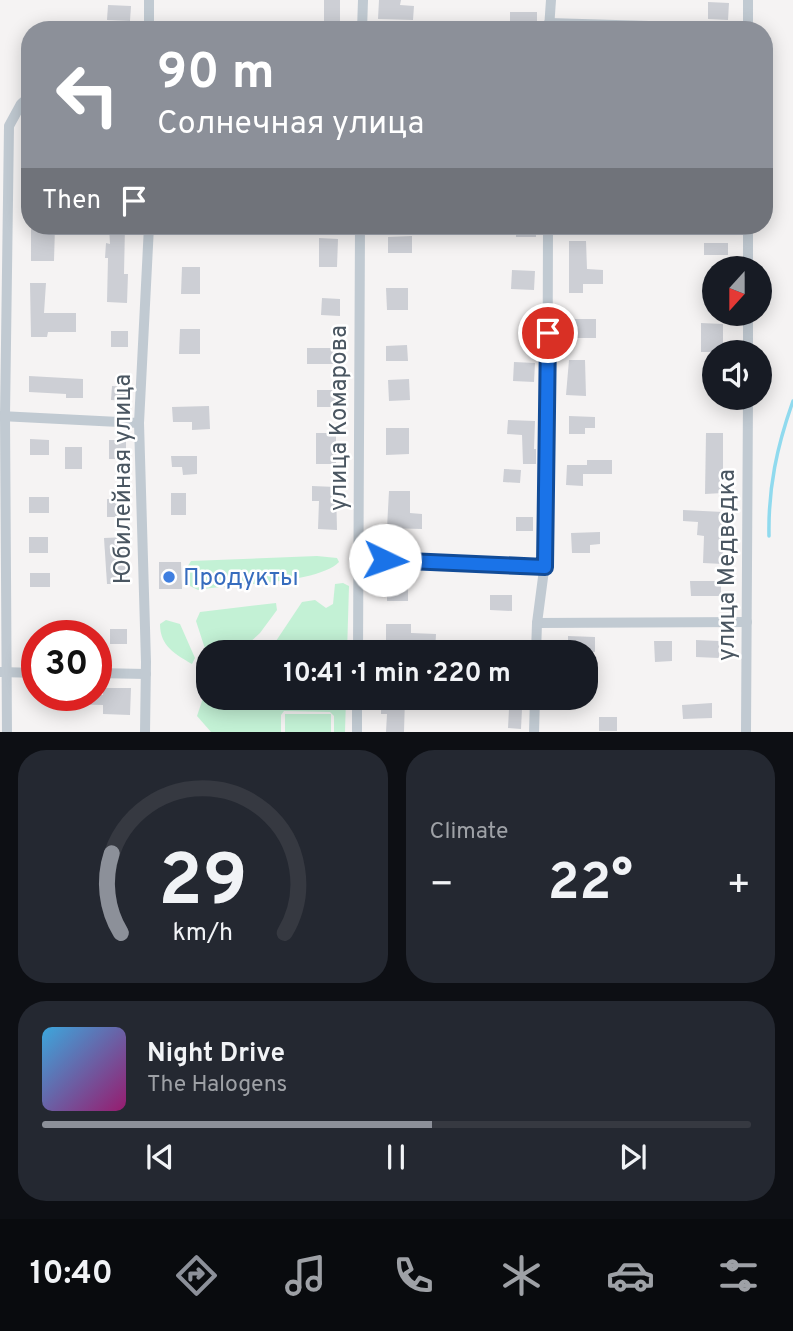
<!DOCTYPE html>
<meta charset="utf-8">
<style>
body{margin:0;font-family:Overpass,sans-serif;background:#242831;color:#f1f3f6;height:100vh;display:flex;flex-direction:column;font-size:26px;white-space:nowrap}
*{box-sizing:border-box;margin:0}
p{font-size:23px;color:#9ea1a6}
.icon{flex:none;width:38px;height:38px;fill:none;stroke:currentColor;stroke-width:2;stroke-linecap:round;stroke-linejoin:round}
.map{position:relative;height:732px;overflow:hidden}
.panel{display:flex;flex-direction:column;gap:18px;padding:18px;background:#0d0f14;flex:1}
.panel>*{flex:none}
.banner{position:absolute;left:21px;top:21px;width:752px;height:214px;border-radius:28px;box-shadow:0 4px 18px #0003;background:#8c9099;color:#fff;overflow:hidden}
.needle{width:46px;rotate:201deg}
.tools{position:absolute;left:702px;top:256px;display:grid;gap:14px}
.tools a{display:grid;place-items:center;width:70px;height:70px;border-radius:50%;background:#171b24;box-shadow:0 4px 18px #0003;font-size:35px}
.speed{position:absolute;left:21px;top:620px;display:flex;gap:14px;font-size:35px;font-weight:700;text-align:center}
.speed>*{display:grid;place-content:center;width:91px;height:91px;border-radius:50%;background:#171b24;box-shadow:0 4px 18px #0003;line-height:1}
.speed .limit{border:10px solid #d22;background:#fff;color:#111}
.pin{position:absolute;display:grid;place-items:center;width:60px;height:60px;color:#fff;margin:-30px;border:4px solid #fff;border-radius:50%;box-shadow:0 2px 7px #0007}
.me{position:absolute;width:77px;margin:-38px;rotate:93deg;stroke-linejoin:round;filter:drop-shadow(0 0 5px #0008)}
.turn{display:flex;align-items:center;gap:24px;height:147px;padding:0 21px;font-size:32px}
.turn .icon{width:91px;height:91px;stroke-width:2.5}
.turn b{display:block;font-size:49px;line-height:60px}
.then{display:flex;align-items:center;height:66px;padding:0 21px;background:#0003;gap:14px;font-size:26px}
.big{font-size:52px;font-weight:700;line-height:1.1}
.panel .tile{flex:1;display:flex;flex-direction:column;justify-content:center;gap:10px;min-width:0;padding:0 24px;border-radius:28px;background:#242831}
.panel .dial{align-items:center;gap:0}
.dial svg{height:182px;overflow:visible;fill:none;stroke:#363941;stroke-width:7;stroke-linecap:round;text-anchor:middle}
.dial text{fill:#f1f3f6;stroke:none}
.song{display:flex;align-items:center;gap:21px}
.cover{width:84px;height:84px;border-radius:10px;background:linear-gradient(135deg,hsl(200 70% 55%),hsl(320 70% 35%))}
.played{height:7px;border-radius:4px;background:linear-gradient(90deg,#8c9099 55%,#363941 55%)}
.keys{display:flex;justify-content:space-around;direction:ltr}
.heat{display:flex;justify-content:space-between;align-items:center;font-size:38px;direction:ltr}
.panel .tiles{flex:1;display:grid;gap:18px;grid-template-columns:1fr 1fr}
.tile:last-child{grid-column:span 2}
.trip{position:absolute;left:196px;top:640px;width:402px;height:70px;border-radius:28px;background:#171b24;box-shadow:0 4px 18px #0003;font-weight:700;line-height:70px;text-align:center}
.menu{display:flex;height:112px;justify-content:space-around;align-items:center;background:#090b0e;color:#9ea1a6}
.menu .icon{width:49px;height:49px}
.menu .on{color:#8c9099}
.menu b{font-size:32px;color:#f1f3f6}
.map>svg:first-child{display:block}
.green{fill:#c3f1d5}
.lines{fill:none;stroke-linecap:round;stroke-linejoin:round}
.stream{stroke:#90daee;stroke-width:3.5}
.building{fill:#cdcfd5}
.minor{stroke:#c1cad2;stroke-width:10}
.route-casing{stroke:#114b97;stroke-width:18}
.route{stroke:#1a73e8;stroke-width:12}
.shop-dot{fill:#3f7fe0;stroke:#fff;stroke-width:2.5}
.labels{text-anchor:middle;stroke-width:5;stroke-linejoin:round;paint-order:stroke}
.street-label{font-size:24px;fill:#4a5661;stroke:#fff}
.shop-label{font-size:24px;fill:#366cbe;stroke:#fff;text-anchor:start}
</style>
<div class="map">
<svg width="793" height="733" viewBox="0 0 793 733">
<rect width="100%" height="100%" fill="#f5f3f3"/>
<!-- green -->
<g class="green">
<path d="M317,556L337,558L339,562C318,584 230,584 198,590L186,584V569L191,561Z"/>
<path d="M343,583L349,586L347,653H264L272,647L302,602L315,600L326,608L333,604L335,584Z"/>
<path d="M276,603L277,610L260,633L238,653H208V658L196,621L200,612Z"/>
<path d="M166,620L180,624L195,658L192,664C175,654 160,646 160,624Z"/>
<path d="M208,692V698H346L345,732H334V716L330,712L284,711L281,715V732H211L197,716L203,698Z"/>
<rect x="285" y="714" width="46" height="18"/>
</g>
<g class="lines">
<!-- stream -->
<path class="stream" d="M769,536C768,488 777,446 793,401"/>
</g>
<!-- building -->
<g class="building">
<rect x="324" y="0" width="16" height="30"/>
<path d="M379,0H401L400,5L414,6L413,20L378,19Z"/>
<path d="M708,2L729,3L728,20L708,19Z"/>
<path d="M108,5L131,6L130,21L107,20Z"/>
<rect x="510" y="12" width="27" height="18"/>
<path d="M31,226H55L54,261H31Z"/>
<path d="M109,226H125L124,274H128L127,303L107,302L108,258H105L106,243L110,244Z"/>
<rect x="516" y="226" width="20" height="11"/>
<path d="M412,236V253H388V237Z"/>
<path d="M319,238L338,239L337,267H319Z"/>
<path d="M569,241H586L587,269L603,270V284H583V293H569Z"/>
<rect x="704" y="243" width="24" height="12"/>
<path d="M182,267H200V294H181Z"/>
<path d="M512,270L535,271L534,290L511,289Z"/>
<path d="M30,283H46L44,313H76V332H48L47,337H31Z"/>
<path d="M386,288H408V310H387Z"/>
<path d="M322,298L340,299V316L321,315Z"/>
<rect x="574" y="319" width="22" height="19"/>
<path d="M701,323L723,324V352H701Z"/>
<path d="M180,329H200V354H179Z"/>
<rect x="111" y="331" width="17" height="16"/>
<path d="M407,345L408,361H386V346Z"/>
<rect x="307" y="348" width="30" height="16"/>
<path d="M569,360H585L586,396L566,395Z"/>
<path d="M514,362L535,363L534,382L513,381Z"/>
<path d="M29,376L83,379V398H66V394L29,392Z"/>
<path d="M409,379L410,400L389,401L388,380Z"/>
<path d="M112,386L127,387V401L111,400Z"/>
<rect x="317" y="390" width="19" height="17"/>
<path d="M209,406L210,429L192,430V422H173L172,407Z"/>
<path d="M569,416L595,417V428H585V434H569Z"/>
<path d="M508,420L535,421L534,449H536V464H523L522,435L507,434Z"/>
<path d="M386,428H409V454L386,455Z"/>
<rect x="316" y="433" width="20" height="31"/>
<path d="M706,433H723V493L705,494Z"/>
<path d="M30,439L49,440V455H30Z"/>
<rect x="109" y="440" width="17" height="19"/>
<rect x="65" y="447" width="17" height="22"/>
<path d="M171,456H197V474L183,475L182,467H172Z"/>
<path d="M587,460H612V474H583V486L566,485L567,465H587Z"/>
<path d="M504,469L521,470L520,483L503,482Z"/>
<path d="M312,486L336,487L337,530L318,529L319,501H312Z"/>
<path d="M389,491H410V513L422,514V529L387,528Z"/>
<rect x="171" y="493" width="15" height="22"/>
<rect x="29" y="497" width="20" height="16"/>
<path d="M107,499H119V504H127L128,517H107Z"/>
<path d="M683,510L723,512V564L703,563L704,536L697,535L698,522L683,521Z"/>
<rect x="516" y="517" width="17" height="14"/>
<path d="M600,532V544L590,545V553H572L571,533Z"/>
<rect x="29" y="537" width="19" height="16"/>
<path d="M127,537V584H107L104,538Z"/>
<path d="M159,562H181L182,589H159Z"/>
<rect x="30" y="573" width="20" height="14"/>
<path d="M690,581H721V596H691Z"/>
<rect x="387" y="586" width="21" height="15"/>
<path d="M490,595H512V611L490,610Z"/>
<path d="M386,624H411V633L436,634L435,653L398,650V641L386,640Z"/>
<rect x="110" y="629" width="17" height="15"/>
<path d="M568,636L595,637V652L568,651Z"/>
<path d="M696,640L719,641V658L696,657Z"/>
<path d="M654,641H672V661L655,662Z"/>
<path d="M103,688H131L130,715L103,714V705L65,704V695H103Z"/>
<path d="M381,698H405L404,732H386L387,714H381Z"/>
<path d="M712,703V718L683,719L682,705Z"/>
<path d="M509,709H522L521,729L508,728Z"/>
<rect x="599" y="717" width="18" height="14"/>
</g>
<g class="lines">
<!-- minor -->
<g class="minor">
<path d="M748,0V30"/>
<path d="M549,23L748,29"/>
<path d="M549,29L551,0"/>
<path d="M149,30V0"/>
<path d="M362,30L363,0"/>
<path d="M748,268V226"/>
<path d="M748,352V313"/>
<path d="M0,416L139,423"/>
<path d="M359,559L545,567"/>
<path d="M537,623L747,622"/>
<path d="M358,653L360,226"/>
<path d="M536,653L537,623L547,547L548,226"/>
<path d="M1,672L37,673"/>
<path d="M96,673L146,674"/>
<path d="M7,733L5,416L9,126L21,104L30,96"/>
<path d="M145,733L146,662L139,423L149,226"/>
<path d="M357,733V698"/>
<path d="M534,733L535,698"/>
<path d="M746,733L748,397"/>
</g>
</g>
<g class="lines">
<!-- route casing -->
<g class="route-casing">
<path id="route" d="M385,560L545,567L548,333"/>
</g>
<!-- route -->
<use href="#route" class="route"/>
</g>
<!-- markers -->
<circle class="shop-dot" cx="169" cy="577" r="7"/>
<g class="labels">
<!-- street labels -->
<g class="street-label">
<text transform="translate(338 418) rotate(-90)" y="8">улица Комарова</text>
<text transform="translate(122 479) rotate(-90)" y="8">Юбилейная улица</text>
<text transform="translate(726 565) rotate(-90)" y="8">улица Медведка</text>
</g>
<!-- shop labels -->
<g class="shop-label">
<text x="183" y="585">Продукты</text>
</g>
</g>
</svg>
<div class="tools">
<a><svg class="needle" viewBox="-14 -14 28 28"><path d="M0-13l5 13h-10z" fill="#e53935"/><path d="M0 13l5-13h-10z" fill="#9ea1a6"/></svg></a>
<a><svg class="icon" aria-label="sound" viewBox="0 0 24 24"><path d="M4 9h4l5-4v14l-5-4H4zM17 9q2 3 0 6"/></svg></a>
</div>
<div class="speed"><div class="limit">30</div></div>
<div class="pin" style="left:548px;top:333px;background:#d93025"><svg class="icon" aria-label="arrive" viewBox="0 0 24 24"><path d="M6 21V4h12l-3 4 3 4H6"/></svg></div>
<svg class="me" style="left:385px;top:560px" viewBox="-20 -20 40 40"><circle r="19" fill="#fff"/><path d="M0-13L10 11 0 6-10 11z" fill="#1a73e8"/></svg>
<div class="trip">10:41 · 1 min · 220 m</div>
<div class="banner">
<div class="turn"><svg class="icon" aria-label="left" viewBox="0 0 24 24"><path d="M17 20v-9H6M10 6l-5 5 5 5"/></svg><div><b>90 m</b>Солнечная улица</div></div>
<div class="then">Then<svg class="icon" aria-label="arrive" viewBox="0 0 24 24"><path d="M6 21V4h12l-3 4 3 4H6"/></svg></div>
</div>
</div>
<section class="panel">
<div class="tiles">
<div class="tile dial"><svg viewBox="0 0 100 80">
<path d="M14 69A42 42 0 1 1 86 69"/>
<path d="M14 69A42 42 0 0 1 10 34" stroke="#8c9099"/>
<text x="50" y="56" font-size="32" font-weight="700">29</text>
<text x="50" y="72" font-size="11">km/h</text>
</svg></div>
<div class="tile"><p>Climate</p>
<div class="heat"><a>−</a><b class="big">22°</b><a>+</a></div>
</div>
<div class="tile">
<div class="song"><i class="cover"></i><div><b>Night Drive</b><p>The Halogens</p></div></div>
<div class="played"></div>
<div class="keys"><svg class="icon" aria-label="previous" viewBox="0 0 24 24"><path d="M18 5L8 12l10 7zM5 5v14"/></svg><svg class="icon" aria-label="pause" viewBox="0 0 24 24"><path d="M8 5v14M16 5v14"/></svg><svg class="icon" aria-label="next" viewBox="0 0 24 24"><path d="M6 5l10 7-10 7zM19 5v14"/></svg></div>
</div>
</div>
</section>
<nav class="menu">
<b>10:40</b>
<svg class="icon on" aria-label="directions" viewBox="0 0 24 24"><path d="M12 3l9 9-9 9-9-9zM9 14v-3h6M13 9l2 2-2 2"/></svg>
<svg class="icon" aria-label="music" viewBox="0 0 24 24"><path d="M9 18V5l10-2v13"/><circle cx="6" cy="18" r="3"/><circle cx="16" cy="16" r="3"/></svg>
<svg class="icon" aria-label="phone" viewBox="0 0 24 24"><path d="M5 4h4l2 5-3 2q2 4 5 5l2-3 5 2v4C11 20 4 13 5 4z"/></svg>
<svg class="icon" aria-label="climate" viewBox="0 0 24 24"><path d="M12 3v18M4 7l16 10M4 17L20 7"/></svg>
<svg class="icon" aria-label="car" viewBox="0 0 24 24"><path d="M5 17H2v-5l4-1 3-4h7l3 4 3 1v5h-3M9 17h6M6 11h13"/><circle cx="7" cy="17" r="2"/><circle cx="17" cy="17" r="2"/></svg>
<svg class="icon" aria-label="filters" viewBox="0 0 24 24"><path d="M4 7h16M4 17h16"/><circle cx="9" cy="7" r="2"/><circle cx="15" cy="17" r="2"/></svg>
</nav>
